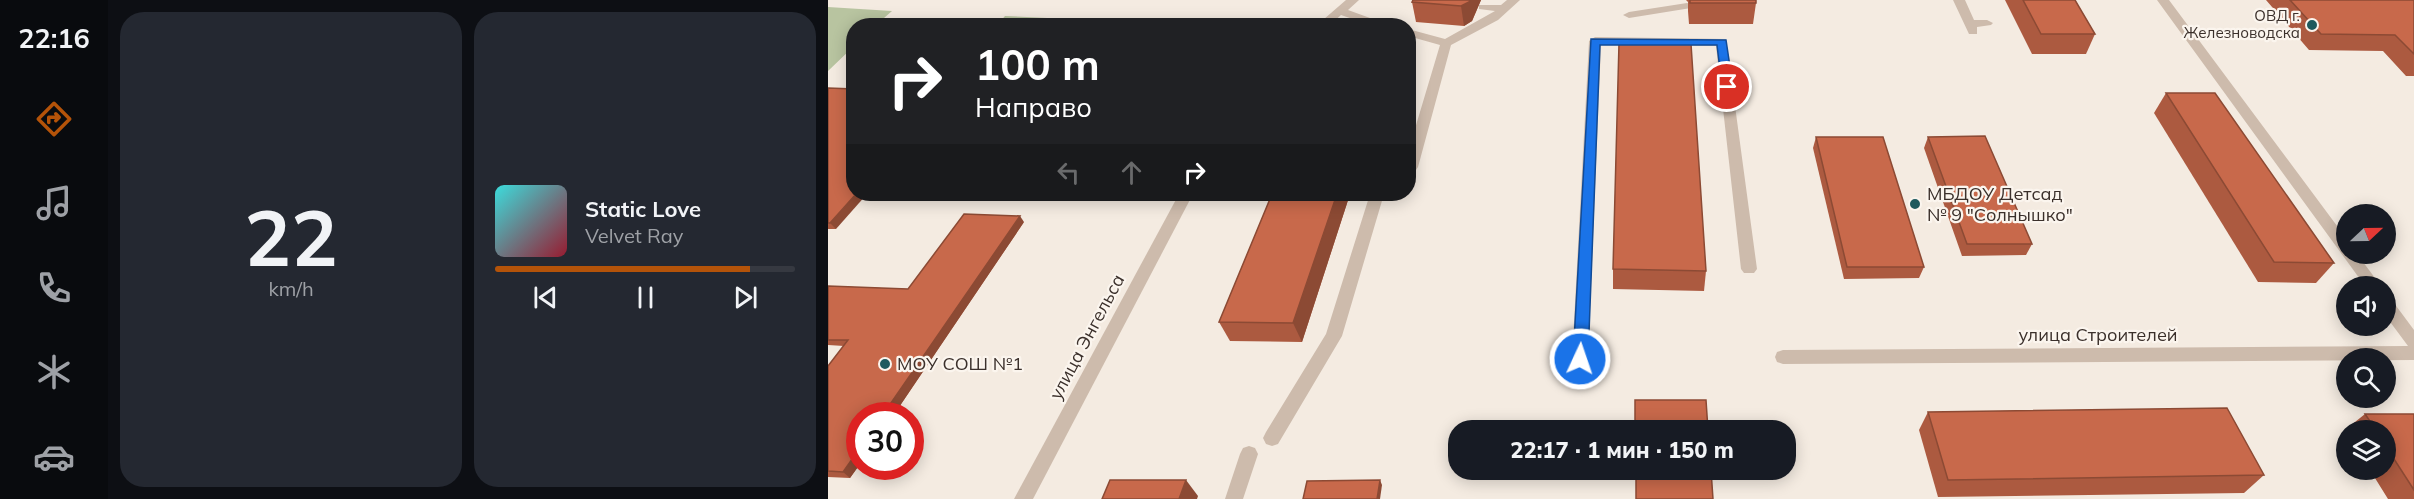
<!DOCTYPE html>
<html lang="ru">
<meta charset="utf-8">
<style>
body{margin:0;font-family:Mulish,sans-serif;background:#242831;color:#f1f3f6;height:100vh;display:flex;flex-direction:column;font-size:22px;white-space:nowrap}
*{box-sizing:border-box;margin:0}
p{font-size:20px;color:#9ea1a6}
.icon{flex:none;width:33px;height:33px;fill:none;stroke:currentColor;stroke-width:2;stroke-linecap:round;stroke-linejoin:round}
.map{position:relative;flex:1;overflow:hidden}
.drawer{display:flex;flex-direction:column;gap:12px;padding:12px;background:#0d0f14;width:720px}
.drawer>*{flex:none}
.hud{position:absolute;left:18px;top:18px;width:570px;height:183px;border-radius:24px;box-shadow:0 3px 15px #0003;background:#202124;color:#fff;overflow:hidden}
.needle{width:39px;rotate:68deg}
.controls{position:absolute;left:1508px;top:204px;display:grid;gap:12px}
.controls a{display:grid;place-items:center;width:60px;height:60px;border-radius:50%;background:#171b24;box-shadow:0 3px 15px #0003;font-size:30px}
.speed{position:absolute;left:18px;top:402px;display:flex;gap:12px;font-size:30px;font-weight:700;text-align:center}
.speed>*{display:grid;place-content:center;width:78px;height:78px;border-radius:50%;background:#171b24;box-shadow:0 3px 15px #0003;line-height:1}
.speed .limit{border:9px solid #d22;background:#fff;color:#111}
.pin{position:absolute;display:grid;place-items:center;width:51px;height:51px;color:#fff;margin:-26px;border:3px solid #fff;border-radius:50%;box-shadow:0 2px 6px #0007}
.me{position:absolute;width:66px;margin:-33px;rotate:3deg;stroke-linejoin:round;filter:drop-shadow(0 0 4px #0008)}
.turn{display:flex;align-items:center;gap:21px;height:126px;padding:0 30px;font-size:27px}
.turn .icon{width:78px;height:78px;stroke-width:2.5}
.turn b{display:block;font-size:42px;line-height:51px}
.lanes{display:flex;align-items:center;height:57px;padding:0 30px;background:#0003;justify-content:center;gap:30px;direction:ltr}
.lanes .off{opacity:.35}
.drawer .card{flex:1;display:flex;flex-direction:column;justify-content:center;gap:9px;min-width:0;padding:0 21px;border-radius:24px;background:#242831}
.drawer .dial{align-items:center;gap:0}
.dial b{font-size:78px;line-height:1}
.song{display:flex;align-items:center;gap:18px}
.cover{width:72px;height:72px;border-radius:9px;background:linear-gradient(135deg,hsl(180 70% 55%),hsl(350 70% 35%))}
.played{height:6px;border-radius:3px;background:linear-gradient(90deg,#b45309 85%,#363941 85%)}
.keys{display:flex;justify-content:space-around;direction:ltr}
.drawer .tiles{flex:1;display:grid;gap:12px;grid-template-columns:repeat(2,1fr)}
.trip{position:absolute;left:620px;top:420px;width:348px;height:60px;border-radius:24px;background:#171b24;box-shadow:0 3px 15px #0003;font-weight:800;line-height:60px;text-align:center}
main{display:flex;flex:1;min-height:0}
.tab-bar{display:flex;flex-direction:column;width:108px;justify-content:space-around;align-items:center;background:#090b0e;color:#9ea1a6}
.tab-bar .icon{width:42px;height:42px}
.tab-bar .selected{color:#b45309}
.tab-bar b{font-size:27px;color:#f1f3f6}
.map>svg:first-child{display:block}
.green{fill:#b8c4a0}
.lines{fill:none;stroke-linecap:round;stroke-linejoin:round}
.street{fill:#cdbbac;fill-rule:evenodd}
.wall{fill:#ac5a40}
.shaded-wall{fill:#8c4a34}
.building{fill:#c8694b;stroke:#8c4a34;stroke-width:1.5}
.route{fill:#1a73e8;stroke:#114b97;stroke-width:1.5}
.poi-dot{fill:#1f5a5e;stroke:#fbf5ee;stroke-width:2}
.labels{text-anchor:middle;stroke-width:4.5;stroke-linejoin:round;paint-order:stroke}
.far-poi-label{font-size:15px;fill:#3b302b;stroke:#fbf5ee;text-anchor:end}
.poi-label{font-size:18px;fill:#3b302b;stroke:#fbf5ee;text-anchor:start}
.street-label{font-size:18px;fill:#3b302b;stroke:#fbf5ee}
</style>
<main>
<nav class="tab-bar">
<b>22:16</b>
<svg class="icon selected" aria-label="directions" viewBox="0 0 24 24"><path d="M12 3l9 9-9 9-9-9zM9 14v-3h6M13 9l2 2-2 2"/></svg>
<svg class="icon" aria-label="music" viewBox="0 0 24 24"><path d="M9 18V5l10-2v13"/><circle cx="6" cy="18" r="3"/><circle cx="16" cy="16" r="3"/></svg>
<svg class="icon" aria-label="phone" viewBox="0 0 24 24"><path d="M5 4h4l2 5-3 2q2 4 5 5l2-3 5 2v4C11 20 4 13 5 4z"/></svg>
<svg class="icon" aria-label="climate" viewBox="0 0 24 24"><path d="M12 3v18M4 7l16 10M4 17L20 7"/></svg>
<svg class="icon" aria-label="car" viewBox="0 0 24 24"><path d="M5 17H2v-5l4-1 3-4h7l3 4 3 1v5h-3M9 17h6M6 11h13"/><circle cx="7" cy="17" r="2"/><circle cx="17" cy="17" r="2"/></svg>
</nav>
<section class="drawer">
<div class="tiles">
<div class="card dial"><b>22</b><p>km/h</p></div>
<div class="card">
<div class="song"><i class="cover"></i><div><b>Static Love</b><p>Velvet Ray</p></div></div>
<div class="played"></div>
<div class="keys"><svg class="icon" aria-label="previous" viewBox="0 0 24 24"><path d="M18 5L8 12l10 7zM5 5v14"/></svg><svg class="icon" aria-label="pause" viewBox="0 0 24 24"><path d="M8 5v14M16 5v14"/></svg><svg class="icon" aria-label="next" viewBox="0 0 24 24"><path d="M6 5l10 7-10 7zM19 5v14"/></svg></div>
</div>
</div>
</section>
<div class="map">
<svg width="1586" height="499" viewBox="0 0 1586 499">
<rect width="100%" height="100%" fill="#f4ebe1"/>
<!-- green -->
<g class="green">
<path d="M0,7L64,11L48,25L26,26L25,47L0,71Z"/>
<path d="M177,16L365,25H169Z"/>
</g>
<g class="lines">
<!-- street -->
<g class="street">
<path d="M518,0H531L520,10L564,26H545L513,15L501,26H488Z"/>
<path d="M679,0H692L670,20L623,45L590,167L588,170L580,171V152L612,45L580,36V29L617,39L667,11L651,9V5H673Z"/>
<path d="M1125,0H1137L1146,20H1159L1165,23L1163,25L1149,27V34H1141Z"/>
<path d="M1329,0H1341L1518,238V254H1529L1553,286H1537Z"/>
<path d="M859,3L863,4V8L801,18L795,15L801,12Z"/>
<path d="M767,37L898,39L929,269L926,273H916L913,269L888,46L773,45L760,359L758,364L752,366L746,364L744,359L761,41Z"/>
<path d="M351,194H365L205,499H186Z"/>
<path d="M542,194H556L514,336L450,444L444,446L438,444L435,438L438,432L498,334Z"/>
<path d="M1557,297L1563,299L1586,330V360L955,364L949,362L947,357L949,352L955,350L1580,346L1557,315Z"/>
<path d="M421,446L427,448L430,454L415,499H397L412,454L415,448Z"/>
</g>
</g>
<!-- wall -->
<g class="wall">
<path d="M653,0L644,21L636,26L588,22L584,2Z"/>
<path d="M858,0H928V3L925,24H861L860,11V2Z"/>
<path d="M1177,0H1247L1267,34L1258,54H1204Z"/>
<path d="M1438,0H1586V76H1578L1555,51L1481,50Z"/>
<path d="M0,88L8,229H0Z"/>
<path d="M1338,93L1506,263L1488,283L1430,282L1326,113Z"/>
<path d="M988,137L1096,267L1091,278L1016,279L985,148Z"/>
<path d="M1100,137L1204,244L1198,255L1134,256L1096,148Z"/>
<path d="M444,194H522L474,342L402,341L391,322Z"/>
<path d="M196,222L65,416H32V464L22,478L0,477V366L16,346L0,345V286L80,289Z"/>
<path d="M785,269L878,271L876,291L785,289Z"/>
<path d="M1100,412L1436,475L1416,493L1110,497L1091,430Z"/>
<path d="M1537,414H1586V499H1560L1542,470H1557V430L1518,431L1517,430Z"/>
</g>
<!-- shaded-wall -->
<g class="shaded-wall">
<path d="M642,0H653L644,21L636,26L633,6Z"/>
<path d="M28,194H39L8,229L2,223Z"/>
<path d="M509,194H522L474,342L465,323Z"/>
<path d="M192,216L196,222L65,416H54Z"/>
<path d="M32,448V464L22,478L15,472Z"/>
<path d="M358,480L370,496L369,499H351Z"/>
<path d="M552,480L554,485L552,499H549Z"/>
</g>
<!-- building -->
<g class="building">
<path d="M585,0H642L641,2L633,6L584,2Z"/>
<rect x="862" y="0" width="66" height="3"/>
<path d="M1195,0H1247L1267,34H1213Z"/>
<path d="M1462,0H1586V54L1567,35L1493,34Z"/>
<path d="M791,43L863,44L878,271L785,269Z"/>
<path d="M0,88L26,89V194H28L2,223H0Z"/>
<path d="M1338,93H1387L1506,263L1446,262Z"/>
<path d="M1157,136L1204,244H1139L1100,137Z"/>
<path d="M988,137H1055L1096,267H1019Z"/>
<path d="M444,194H509L465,323L391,322Z"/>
<path d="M136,214L192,216L54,416H32V448L15,472L0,471V366L20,340H0V286L80,289Z"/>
<path d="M807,400H878L880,430H807Z"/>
<path d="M1399,408L1436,475L1120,480L1100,412Z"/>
<path d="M1537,414H1586V490L1557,445V430H1548Z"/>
<path d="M808,470H883L885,499H808Z"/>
<path d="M282,480H358L351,499H274Z"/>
<path d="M552,480L549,499H475L479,481Z"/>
</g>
<!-- route -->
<path class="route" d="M763,39L898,40L905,87L899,91L894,87L889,45H772L760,359L752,366L745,359Z"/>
<!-- markers -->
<g class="poi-dot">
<circle cx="1484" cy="25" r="6"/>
<circle cx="1087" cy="204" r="6"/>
<circle cx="57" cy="364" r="6"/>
</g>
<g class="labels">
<!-- far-poi labels -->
<g class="far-poi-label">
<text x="1472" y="21">ОВД г.<tspan x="1472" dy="17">Железноводска</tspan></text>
</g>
<!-- poi labels -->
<g class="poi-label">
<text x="1099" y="200">МБДОУ Детсад<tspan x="1099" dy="21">№ 9 "Солнышко"</tspan></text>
<text x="69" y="370">МОУ СОШ №1</text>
</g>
<!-- street labels -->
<g class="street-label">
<text x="1270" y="341">улица Строителей</text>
<text transform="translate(259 337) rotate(-62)" y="6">улица Энгельса</text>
</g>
</g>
</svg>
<div class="controls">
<a><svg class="needle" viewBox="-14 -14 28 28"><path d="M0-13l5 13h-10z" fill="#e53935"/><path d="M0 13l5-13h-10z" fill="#9ea1a6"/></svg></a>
<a><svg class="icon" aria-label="sound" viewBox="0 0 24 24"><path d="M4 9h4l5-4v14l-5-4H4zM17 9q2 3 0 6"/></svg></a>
<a><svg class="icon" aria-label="search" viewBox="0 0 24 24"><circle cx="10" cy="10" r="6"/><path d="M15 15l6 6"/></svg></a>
<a><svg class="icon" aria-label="layers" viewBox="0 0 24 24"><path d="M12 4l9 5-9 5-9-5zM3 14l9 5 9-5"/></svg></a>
</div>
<div class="speed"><div class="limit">30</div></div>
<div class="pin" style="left:899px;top:87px;background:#d93025"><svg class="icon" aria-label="arrive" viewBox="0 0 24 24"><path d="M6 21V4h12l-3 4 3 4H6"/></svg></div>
<svg class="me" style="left:752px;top:359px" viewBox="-20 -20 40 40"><circle r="17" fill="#1a73e8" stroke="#fff" stroke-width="3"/><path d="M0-11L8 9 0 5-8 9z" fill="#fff"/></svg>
<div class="trip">22:17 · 1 мин · 150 m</div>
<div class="hud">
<div class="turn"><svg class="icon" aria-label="right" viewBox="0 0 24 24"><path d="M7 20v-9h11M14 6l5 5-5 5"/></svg><div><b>100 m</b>Направо</div></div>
<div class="lanes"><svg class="icon off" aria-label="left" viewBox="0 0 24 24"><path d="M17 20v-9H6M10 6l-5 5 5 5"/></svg><svg class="icon off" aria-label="ahead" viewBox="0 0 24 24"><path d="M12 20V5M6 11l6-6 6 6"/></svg><svg class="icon" aria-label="right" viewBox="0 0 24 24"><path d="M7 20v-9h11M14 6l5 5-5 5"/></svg></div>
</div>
</div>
</main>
